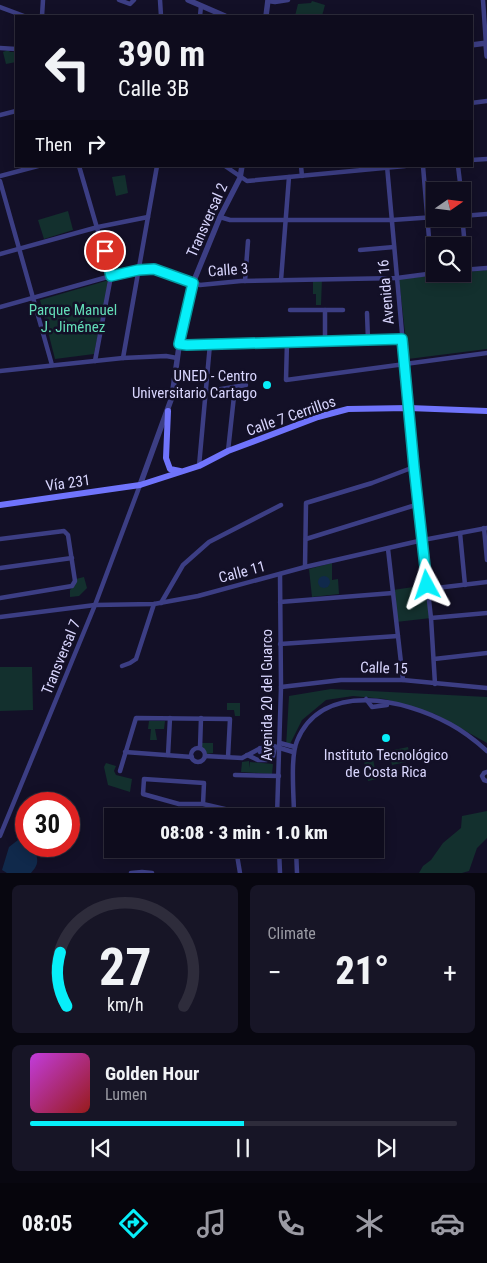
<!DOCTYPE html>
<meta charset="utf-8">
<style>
body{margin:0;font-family:"Roboto Condensed",sans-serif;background:#171526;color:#f1f3f6;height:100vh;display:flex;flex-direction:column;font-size:19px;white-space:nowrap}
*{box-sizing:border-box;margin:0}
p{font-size:16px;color:#9b9ba4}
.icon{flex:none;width:28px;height:28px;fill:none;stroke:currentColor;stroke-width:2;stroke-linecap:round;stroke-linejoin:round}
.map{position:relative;height:873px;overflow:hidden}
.panel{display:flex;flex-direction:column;gap:12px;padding:12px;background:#080710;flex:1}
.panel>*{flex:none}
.guide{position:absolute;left:15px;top:15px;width:458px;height:152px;border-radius:0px;box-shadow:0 2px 12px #0003,0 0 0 1px #2e2c3b;background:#0e0c1d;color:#f1f3f6;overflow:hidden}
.needle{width:32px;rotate:76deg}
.tools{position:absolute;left:426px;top:182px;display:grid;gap:10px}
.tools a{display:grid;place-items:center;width:45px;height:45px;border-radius:0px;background:#0e0c1d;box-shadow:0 2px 12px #0003,0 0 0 1px #2e2c3b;font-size:25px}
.speed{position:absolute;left:15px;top:792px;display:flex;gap:10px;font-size:25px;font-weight:700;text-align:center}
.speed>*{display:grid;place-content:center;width:65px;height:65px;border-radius:50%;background:#0e0c1d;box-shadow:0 2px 12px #0003,0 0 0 1px #2e2c3b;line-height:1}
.speed .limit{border:8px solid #d22;background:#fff;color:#111}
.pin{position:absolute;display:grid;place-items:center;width:42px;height:42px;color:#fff;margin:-21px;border:2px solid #fff;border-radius:50%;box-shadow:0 1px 5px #0007}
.me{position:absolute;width:55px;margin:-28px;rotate:355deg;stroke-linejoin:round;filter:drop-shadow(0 0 4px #0008)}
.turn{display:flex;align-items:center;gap:18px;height:105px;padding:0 20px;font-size:22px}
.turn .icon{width:65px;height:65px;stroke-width:2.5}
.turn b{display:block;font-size:35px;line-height:42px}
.then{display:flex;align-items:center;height:48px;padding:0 20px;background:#0003;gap:10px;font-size:19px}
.big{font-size:38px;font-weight:800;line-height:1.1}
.panel .widget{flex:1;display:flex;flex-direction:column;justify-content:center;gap:8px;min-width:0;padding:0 18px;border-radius:8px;background:#171526}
.panel .dial{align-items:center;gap:0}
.dial svg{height:130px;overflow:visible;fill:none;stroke:#2e2c3b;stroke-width:7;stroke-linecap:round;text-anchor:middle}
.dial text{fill:#f1f3f6;stroke:none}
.song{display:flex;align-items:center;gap:15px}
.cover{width:60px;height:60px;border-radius:8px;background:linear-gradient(135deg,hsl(290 70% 55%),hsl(0 70% 35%))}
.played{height:5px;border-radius:2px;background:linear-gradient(90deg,#07eff9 50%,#2e2c3b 50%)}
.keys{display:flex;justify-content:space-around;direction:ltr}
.heat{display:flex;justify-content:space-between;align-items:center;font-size:28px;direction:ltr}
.panel .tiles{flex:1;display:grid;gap:12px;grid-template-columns:1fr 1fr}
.widget:last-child{grid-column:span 2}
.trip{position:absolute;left:104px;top:808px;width:280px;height:50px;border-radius:0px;background:#0e0c1d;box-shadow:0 2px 12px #0003,0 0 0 1px #2e2c3b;font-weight:800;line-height:50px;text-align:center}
.tab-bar{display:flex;height:80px;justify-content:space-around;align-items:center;background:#06050c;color:#9b9ba4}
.tab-bar .icon{width:35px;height:35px}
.tab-bar .selected{color:#07eff9}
.tab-bar b{font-size:22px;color:#f1f3f6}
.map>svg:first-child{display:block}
.green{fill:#13302e}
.water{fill:#10294b}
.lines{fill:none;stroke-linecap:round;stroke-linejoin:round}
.minor{stroke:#3c3e84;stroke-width:4.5}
.tertiary{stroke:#3c3e84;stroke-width:5.5}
.secondary{stroke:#7074fc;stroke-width:6}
.route-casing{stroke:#059ba2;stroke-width:12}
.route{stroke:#07eff9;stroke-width:9}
.poi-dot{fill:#07eff9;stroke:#131027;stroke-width:2}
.labels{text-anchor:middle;stroke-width:5;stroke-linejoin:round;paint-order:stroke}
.street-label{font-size:15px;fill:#d9d6fe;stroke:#131027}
.park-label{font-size:15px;fill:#63ddb8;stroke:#131027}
.poi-label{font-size:15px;fill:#d9d6fe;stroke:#131027;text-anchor:end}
</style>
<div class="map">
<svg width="487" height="873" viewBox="0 0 487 873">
<rect width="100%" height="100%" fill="#131027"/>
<!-- green -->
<g class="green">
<path d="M312,1L325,5L322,16H295L298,4L311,3Z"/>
<path d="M8,50L10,52H16V62L6,64L3,52Z"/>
<path d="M125,175L128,193L116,196L112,177Z"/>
<path d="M68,211L73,230L44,239L38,220Z"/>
<path d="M487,270V349L408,359L399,279Z"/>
<path d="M322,279L321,305H316V294H313V280Z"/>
<path d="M109,280L94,354L55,359L40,300Z"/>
<path d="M332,563V580L338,579L339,594L312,597L309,569Z"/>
<path d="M84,577L87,588L79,596L70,597V590L75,585L76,579Z"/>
<path d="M427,585L431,618L396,622L393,590Z"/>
<path d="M0,667H32L33,710L0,711Z"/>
<path d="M331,689L487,697V743L435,714L385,699L353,696L326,700L302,720L290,744L286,747L289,696Z"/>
<path d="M227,703H240V716H235L234,710H227Z"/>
<path d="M149,721H165L164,729H155L157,740H150L151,729H148Z"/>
<path d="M202,743H213V753L205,754L202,748Z"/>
<path d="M408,747L411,761L392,765L389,751Z"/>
<path d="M373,759L377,779L368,781L364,761Z"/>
<path d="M249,761L250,768V762L273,764L272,774L241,772L242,762Z"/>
<path d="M106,763L116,766L114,771L116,775L132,779L130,792L108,785L104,767Z"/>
<path d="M487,811V838L477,848L469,871L462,873H419L423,866L431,860L443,843L461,828L462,816Z"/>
</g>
<!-- water -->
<g class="water">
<circle cx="324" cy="582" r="6"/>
<path d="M20,829L26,830V846H36C35,859 42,861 31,873H7L2,870L9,847L18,840Z"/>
</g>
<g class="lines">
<!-- minor -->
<g class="minor">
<path d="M119,0L130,4L134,0"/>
<path d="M160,0L161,16"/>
<path d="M483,0L486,44"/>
<path d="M268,1L275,2L288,0"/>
<path d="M0,7L24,16"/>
<path d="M42,16L43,0"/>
<path d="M200,16L201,6"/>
<path d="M0,48L16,49"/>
<path d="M471,103L487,101"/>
<path d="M0,115L16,111"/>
<path d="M471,160L487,159"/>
<path d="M79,166L111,276L95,361"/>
<path d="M225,166L247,181L405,166"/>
<path d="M301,166L302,176"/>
<path d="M387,166L414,467L431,618L435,684"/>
<path d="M423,166L432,274"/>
<path d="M458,166L461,191"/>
<path d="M0,176L38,166"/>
<path d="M0,181L52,365"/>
<path d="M462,214L467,270"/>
<path d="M462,216L487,214"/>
<path d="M220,217L230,220H392L435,217"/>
<path d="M360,250L394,247"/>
<path d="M0,254L98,227L148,217"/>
<path d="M462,270L487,268"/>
<path d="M281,280L289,177"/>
<path d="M245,281L248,241"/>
<path d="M0,307L111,276L138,270L154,269L200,285L241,281L397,278L435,273"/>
<path d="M290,310H343"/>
<path d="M325,310V341"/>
<path d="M367,313L368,340"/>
<path d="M287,342L286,380L487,353"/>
<path d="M179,344L187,345L403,339"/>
<path d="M123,358L157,166"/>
<path d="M0,371L123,358L166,356L177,358"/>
<path d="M172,397L246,385"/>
<path d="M228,451L235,387"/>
<path d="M199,466L210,344"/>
<path d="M484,528L487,560"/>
<path d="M460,533L465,585"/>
<path d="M0,539L64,531L68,535L75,581L72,586L0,598"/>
<path d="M306,539L419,504"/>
<path d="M388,549L403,680"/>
<path d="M305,567L306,503L372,483L414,467"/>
<path d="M0,568L72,558"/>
<path d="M428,589L487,582"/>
<path d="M280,602L393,593"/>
<path d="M161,603L183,565L209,542L281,505"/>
<path d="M0,617L95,605L154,604L198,596L305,567L423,540L487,528"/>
<path d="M431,618L487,613"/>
<path d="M280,644L398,636"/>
<path d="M434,659L487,653"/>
<path d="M122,666L130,663L136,659L154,604"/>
<path d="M281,687L341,680H403L487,688"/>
<path d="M366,699L372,707L387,705"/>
<path d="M280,743L295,747"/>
<path d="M200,748L201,718"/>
<circle cx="198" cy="755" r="7"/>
<path d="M125,752L192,757"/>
<path d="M262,754L273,756L275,747"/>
<path d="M168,755L170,718"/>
<path d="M247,755L258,760H267L260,752V748"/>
<path d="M205,756L242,758L259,749L270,745L293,752"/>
<path d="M120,771L136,718L230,719L228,757"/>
<path d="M487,772L484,773L482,776L484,780L487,781"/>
<path d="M235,775L279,776"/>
<path d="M203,804L204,783L144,779L143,794L179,804H203L229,810L277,811"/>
<path d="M277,816L281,687L280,574"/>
<path d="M294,816C294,796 290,758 297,741C322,680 405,699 450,724C463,731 476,741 487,751"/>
<path d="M0,836L95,605L140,485"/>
<path d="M236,849L240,873"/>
<path d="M279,849L280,873"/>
<path d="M296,849L297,873"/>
<path d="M131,873L142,872L152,873"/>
</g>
<!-- tertiary -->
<g class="tertiary">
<path d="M188,0L225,16"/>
<path d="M266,16L268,0"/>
<path d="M486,44L487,56"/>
<path d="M471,45L487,43"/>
<path d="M140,485L172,397L181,332L193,283L220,217L240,178L242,166"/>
</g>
<!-- secondary -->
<g class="secondary">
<path d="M168,411L166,458L170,469L180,471"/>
<path d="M0,505L140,485L199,466L228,451L318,417L348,409L409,408L487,411"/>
</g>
</g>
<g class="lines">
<!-- route casing -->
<g class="route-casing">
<path id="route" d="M105,251L111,276L138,270L154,269L193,283L179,344L187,345L402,339L414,467L427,585"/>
</g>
<!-- route -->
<use href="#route" class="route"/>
</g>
<!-- markers -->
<g class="poi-dot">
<circle cx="267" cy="385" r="5"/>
<circle cx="386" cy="738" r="5"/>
</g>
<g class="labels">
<!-- street labels -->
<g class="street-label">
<text transform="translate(207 220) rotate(-66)" y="5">Transversal 2</text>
<text transform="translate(228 270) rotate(-4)" y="5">Calle 3</text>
<text transform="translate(386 292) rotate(-95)" y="5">Avenida 16</text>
<text transform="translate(291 416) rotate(-19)" y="5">Calle 7 Cerrillos</text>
<text transform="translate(68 483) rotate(-8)" y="5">Vía 231</text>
<text transform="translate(242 572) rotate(-15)" y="5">Calle 11</text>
<text transform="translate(61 657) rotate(-68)" y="5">Transversal 7</text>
<text transform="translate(384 668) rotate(2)" y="5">Calle 15</text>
<text transform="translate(267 695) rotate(-90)" y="5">Avenida 20 del Guarco</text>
</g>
<!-- park labels -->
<g class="park-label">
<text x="73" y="315">Parque Manuel<tspan x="73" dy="17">J. Jiménez</tspan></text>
</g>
<!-- poi labels -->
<g class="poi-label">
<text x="257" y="381">UNED - Centro<tspan x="257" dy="17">Universitario Cartago</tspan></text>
<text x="386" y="760" text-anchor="middle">Instituto Tecnológico<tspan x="386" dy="17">de Costa Rica</tspan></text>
</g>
</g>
</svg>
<div class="tools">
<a><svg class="needle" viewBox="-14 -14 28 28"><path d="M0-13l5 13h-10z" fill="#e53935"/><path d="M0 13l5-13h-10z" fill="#9b9ba4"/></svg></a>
<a><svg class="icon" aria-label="search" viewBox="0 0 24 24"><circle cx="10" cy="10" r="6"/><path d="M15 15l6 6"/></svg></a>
</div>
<div class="speed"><div class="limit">30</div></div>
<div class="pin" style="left:105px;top:251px;background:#d93025"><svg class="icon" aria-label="arrive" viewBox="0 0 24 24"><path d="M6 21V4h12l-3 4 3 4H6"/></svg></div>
<svg class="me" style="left:427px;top:585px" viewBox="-20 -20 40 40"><path d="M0-17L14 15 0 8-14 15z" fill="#07eff9" stroke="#fff" stroke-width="4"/></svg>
<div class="trip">08:08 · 3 min · 1.0 km</div>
<div class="guide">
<div class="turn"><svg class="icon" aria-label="left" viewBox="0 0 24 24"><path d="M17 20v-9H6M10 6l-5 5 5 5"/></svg><div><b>390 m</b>Calle 3B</div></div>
<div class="then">Then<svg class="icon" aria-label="right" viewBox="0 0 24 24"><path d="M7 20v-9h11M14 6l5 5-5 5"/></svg></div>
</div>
</div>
<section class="panel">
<div class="tiles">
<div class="widget dial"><svg viewBox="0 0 100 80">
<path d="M14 69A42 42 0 1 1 86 69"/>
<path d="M14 69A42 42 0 0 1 10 36" stroke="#07eff9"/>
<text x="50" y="56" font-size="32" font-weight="700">27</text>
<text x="50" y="72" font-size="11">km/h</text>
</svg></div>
<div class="widget"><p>Climate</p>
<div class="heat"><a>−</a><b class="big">21°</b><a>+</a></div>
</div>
<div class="widget">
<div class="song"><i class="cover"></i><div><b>Golden Hour</b><p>Lumen</p></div></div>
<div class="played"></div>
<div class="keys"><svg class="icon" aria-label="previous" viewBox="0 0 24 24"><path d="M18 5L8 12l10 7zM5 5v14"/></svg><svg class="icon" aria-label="pause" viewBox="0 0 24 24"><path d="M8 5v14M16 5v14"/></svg><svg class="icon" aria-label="next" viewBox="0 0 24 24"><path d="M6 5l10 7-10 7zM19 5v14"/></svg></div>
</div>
</div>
</section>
<nav class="tab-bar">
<b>08:05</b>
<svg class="icon selected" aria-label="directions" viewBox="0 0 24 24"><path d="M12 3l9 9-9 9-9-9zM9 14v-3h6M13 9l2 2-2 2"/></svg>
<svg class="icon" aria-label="music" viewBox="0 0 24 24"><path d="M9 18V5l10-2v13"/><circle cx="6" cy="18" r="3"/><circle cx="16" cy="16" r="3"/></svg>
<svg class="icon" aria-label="phone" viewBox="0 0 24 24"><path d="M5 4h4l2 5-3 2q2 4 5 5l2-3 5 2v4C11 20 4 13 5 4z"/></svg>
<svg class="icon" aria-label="climate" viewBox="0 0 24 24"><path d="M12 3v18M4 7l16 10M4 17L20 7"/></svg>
<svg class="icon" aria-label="car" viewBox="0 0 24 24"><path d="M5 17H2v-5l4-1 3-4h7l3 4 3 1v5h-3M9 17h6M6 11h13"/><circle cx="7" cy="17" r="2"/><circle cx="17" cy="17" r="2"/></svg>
</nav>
